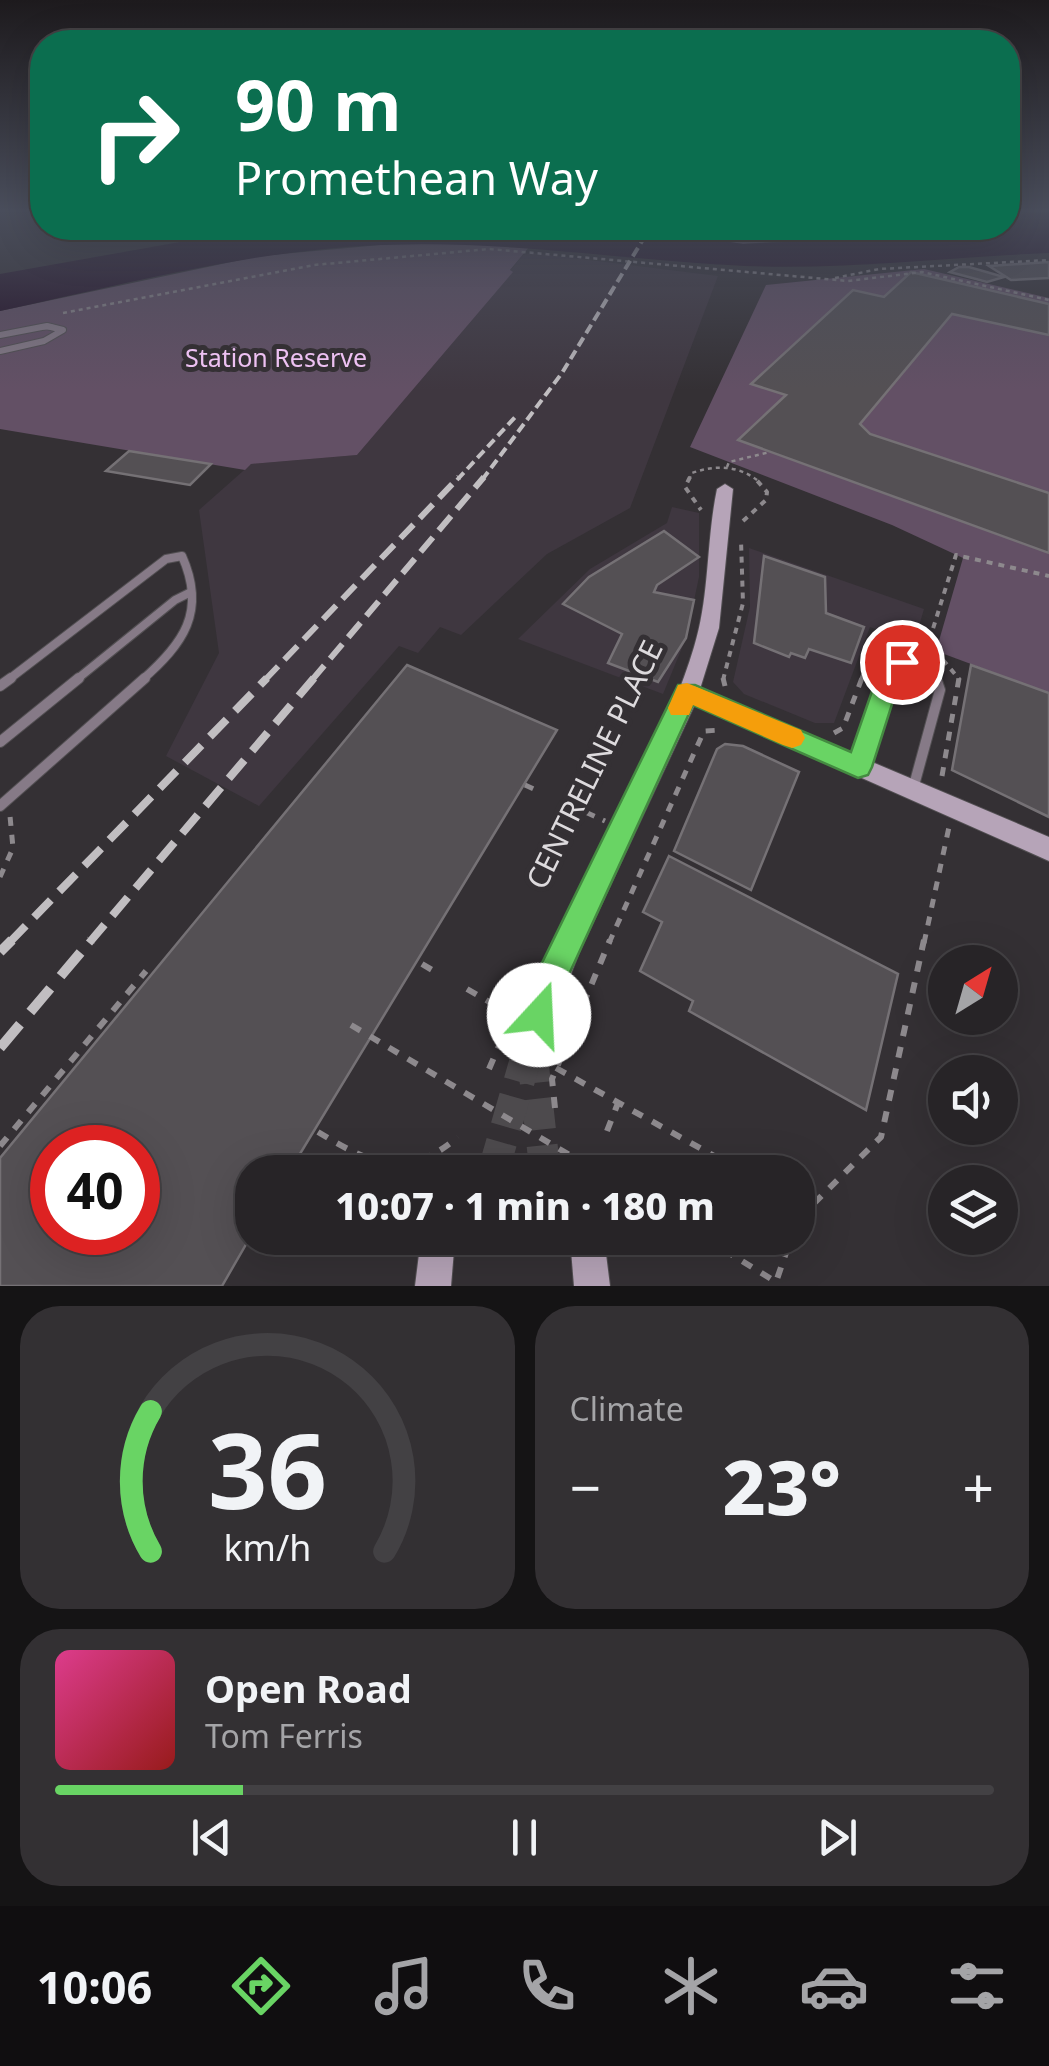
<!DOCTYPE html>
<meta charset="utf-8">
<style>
body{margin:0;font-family:"Noto Sans",sans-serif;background:#333033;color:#f1f3f6;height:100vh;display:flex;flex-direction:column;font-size:38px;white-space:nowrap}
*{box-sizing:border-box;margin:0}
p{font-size:32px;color:#a4a4a7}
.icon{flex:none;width:55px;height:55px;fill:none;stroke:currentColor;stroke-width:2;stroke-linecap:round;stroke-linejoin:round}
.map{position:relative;height:1286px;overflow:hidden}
.side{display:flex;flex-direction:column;gap:20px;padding:20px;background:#151415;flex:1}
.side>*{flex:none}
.banner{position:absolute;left:30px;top:30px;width:990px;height:210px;border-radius:40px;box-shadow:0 10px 40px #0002,0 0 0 2px #434144;background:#0b6e4f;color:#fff;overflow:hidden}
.needle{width:65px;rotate:37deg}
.controls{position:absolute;left:928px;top:945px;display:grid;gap:20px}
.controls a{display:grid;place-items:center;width:90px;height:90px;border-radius:50%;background:#272427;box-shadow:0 10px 40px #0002,0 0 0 2px #434144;font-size:50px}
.speed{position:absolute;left:30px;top:1125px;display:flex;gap:20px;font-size:50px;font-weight:700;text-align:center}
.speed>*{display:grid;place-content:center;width:130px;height:130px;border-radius:50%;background:#272427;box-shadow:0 10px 40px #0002,0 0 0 2px #434144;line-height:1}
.speed .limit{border:15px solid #d22;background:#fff;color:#111}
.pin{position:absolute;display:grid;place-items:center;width:85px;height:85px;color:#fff;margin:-42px;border:5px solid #fff;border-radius:50%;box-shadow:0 2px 10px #0007}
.me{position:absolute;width:110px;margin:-55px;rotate:20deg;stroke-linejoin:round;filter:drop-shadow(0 0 8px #0008)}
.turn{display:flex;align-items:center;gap:35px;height:210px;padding:0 40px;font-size:45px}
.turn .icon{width:130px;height:130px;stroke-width:2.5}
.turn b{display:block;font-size:70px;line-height:85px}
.big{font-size:75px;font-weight:800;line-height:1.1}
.side .card{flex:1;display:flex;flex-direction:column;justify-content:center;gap:15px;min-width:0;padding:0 35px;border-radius:40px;background:#333033}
.side .dial{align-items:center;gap:0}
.dial svg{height:260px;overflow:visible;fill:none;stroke:#434144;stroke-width:7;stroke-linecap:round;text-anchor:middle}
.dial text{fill:#f1f3f6;stroke:none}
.song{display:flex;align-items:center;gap:30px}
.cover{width:120px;height:120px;border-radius:15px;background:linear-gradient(135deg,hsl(330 70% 55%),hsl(0 70% 35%))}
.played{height:10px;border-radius:5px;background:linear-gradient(90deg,#69d464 20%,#434144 20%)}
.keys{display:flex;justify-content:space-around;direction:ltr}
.heat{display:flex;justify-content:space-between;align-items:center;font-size:55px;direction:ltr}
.side .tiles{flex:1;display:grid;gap:20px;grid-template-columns:1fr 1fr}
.card:last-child{grid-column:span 2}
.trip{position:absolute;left:235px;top:1155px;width:580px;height:100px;border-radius:40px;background:#272427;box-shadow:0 10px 40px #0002,0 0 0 2px #434144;font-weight:800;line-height:100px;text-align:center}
.tab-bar{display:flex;height:160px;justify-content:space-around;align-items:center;background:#100e10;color:#a4a4a7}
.tab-bar .icon{width:70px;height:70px}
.tab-bar .current{color:#69d464}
.tab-bar b{font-size:45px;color:#f1f3f6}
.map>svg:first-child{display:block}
.built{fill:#3f3740}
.green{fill:#635065}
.water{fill:#220e25}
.building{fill:#545054;stroke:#757175;stroke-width:2.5;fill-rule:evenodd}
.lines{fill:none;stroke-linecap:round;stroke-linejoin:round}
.secondary-tunnel{stroke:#4d4a4d;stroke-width:31;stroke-dasharray:31 16;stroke-linecap:butt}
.lane-far3-casing{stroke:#524f52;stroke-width:6}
.lane-far2-casing{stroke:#524f52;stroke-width:8}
.lane-far1-casing{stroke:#524f52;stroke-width:10}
.lane-casing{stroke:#524f52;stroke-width:12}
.secondary-casing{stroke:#524f52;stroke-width:2}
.path-far3{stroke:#8d898d;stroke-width:2.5;stroke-dasharray:4 4;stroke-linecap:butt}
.path-far2{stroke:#8d898d;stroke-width:4;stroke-dasharray:6 6;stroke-linecap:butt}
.path-far1{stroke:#8d898d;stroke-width:5;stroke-dasharray:9 9;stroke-linecap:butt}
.path{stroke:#8d898d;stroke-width:6;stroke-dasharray:11 11;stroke-linecap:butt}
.lane-far3{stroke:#867a87;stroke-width:5}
.lane-far2{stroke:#867a87;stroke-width:6}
.lane-far1{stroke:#867a87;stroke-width:8}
.lane{stroke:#867a87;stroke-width:10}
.secondary{fill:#b6a4b8;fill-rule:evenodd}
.rail-far3{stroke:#c1bec1;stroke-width:4;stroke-dasharray:10 5;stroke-linecap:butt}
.rail-far2{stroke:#c1bec1;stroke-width:6;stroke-dasharray:19 9;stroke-linecap:butt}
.rail-far1{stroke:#c1bec1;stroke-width:8;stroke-dasharray:24 12;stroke-linecap:butt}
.rail{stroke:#c1bec1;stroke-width:10;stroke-dasharray:31 16;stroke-linecap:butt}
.path-bridge{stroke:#8d898d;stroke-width:6;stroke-dasharray:11 11;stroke-linecap:butt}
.route{fill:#69d464;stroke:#448a41;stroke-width:2.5}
.slow{fill:#f59e0b}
.labels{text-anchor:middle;stroke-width:10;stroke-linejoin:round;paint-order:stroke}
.far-park-label{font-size:25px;fill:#edc1f2;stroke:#343034}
.street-label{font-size:30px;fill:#dddadd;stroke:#343034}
</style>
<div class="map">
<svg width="1049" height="1286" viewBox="0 0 1049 1286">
<rect width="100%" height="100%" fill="#343034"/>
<!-- built -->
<g class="built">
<path d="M533,253L718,276L630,508L547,554L461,635L440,627L418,653L399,646L259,806L166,756L219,653L199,510L251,464L357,455L523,255Z"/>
<path d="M672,507L699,513V577L686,638L663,694L518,639L590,569L667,523Z"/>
<path d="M749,548L924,609L914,643L870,627L834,723H815L744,694L733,682L750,607Z"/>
</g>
<!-- green -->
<g class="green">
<path d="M634,228H807L813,239L743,244Z"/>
<path d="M467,243L530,246L510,270L513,272L357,455L251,464L245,470L0,429V311L260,256L380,245Z"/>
<path d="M924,269L1049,298V693L936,651L963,558L892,525L690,447L766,285Z"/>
</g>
<!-- water -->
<path class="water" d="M1049,212V253C948,257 847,270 745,266C623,260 504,240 381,245C251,250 127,284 0,311V274L259,228H527L579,234L634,228L743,244L807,241L812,238L807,228H1008V215Z"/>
<!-- building -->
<g class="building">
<path d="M1049,262V278L1011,280L989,266Z"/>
<path d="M959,267H969L1004,277L987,282L950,272Z"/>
<path d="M911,272L1049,304V335L952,314L860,424L870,434L1049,493V553L738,440L786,395L751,384L853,290L884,297Z"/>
<path d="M129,451L211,464L190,485L106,471Z"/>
<path d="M664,531L699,557L657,585L654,592L694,600L686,638L658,682L608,663L622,634L563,604L589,577Z"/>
<path d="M764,556L825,577L826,613L864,627L851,663L809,649L805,658L791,653L789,657L754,643Z"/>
<path d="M407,665L557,730L289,1172H252V1234L222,1286H0V1158ZM52,1148H138V1232H52Z"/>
<path d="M971,665L1049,693V817L952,770Z"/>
<path d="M725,744L743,746L799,772L751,890L674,851L717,749Z"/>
<path d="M669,856L898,974L866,1110L689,1011L693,1001L640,971L662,922L643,912Z"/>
</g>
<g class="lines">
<!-- secondary-tunnel -->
<g class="secondary-tunnel">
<path d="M532,1052L545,1172"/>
<path d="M493,1172L531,1040"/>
</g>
<!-- lane-far3 casing -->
<g class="lane-far3-casing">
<path id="lane-far3" d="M41,327H52"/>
</g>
<!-- lane-far2 casing -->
<g class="lane-far2-casing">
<path id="lane-far2" d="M0,335L47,326L63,330L44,341L0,351"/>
</g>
<!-- lane-far1 casing -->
<g class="lane-far1-casing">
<g id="lane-far1">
<path d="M8,680L166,559L182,556C207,612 183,644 142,680"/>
<path d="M76,680L175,600L191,592"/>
<path d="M887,680L890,671L902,662L928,668L937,680"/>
</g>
</g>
<!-- lane casing -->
<g class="lane-casing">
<g id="lane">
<path d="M0,686L11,678"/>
<path d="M0,742L79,678"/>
<path d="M858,767L888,678"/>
<path d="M913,789L940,690L936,678"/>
<path d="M0,806L145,678"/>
</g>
</g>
<!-- secondary casing -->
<g class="secondary-casing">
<g id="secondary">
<path d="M725,484L733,489L719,628L700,689L1049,837V861L695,704L580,950L542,1051L531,1055L520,1051L516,1040C536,988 558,937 583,887C623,808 669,730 694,647C710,596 706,541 717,489Z"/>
<path d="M507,1155H522L534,1160L538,1172H491L495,1160Z"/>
<path d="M421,1238H455L451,1286H415Z"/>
<path d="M570,1238H604L610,1286H574Z"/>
</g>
</g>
<!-- path-far3 -->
<g class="path-far3">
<path d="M835,278L879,269L1049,260"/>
<path d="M63,313L314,265L489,249L848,281L922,272L1049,300"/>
<path d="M727,467L729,462L770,452"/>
<path d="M689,480L692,473C715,465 737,465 757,480"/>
</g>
<!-- path-far2 -->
<g class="path-far2">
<path d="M690,477L685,487L701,510"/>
<path d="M743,521L766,500L767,492L754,477"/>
<path d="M926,651L956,555L1049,576"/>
<path d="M943,660L960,680"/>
<path d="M723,680L743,603L741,540"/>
<path d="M861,680C873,647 882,639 918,648"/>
</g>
<!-- path-far1 -->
<g class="path-far1">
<path d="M723,678L725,686"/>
<path d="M834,733L843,728L862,678"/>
<path d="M942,776L959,678"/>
<path d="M525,785L540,792"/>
<path d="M570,805L605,821"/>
<path d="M0,877L13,848L10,816"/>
<path d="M609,943L704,731L721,730"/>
<path d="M924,943L949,827"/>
</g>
<!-- path -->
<g class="path">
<path d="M422,964L439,974"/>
<path d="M467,989L512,1015"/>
<path d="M556,1068L743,1172"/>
<path d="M489,1069L505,1032"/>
<path d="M555,1108L552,1079L610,940"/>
<path d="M607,1131L618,1103"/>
<path d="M318,1132C371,1164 406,1181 458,1137"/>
<path d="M0,1146L146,971"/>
<path d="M798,1219L881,1137L924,940"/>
<path d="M705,1238L776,1282L791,1238"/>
</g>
<!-- lane-far3 -->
<use href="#lane-far3" class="lane-far3"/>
<!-- lane-far2 -->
<use href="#lane-far2" class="lane-far2"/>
<!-- lane-far1 -->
<use href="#lane-far1" class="lane-far1"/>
<!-- lane -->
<use href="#lane" class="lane"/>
<!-- secondary -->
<use href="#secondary" class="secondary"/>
<!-- rail-far3 -->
<g class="rail-far3">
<path d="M457,480L518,414"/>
<path d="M482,480L562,373L650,228"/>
</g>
<!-- rail-far2 -->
<g class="rail-far2">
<path d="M265,680L459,477"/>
<path d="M312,680L484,477"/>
</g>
<!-- rail-far1 -->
<g class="rail-far1">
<path d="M9,943L267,678"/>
<path d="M89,943L314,678"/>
</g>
<!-- rail -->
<g class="rail">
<path d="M0,952L12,940"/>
<path d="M0,1048L91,940"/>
</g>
<!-- path-bridge -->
<path class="path-bridge" d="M351,1025L598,1172"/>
</g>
<!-- sky -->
<linearGradient id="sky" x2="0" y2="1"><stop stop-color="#1d1a1d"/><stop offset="0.54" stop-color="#4a4e5c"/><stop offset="1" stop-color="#4a4e5c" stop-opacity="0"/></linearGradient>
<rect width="1049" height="390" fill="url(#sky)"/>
<!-- route -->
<path class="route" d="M902,653L914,662L901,676L872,767L868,775L858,778L693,705L565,983L551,1027L539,1032L527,1027L522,1015L539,969L678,685H695L851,752L879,671Z"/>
<!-- slow -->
<path class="slow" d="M687,683L801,730L805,738L801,745L792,748L783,745L693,705L689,715H671L668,708L678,685Z"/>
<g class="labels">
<!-- far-park labels -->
<g class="far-park-label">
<text x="276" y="367">Station Reserve</text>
</g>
<!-- street labels -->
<g class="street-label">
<text transform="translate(595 765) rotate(-64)" y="10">CENTRELINE PLACE</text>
</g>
</g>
</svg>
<div class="controls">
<a><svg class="needle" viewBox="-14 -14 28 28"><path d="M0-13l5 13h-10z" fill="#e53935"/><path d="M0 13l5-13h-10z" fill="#a4a4a7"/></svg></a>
<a><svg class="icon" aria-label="sound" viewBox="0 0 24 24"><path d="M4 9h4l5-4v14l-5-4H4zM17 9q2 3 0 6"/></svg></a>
<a><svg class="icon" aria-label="layers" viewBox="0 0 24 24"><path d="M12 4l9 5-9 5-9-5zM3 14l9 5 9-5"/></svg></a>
</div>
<div class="speed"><div class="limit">40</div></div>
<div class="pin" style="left:902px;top:662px;background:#d93025"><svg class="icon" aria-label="arrive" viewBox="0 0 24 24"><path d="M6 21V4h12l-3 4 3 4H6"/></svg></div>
<svg class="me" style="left:539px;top:1015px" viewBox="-20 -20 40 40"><circle r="19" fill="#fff"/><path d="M0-13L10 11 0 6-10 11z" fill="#69d464"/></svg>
<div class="trip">10:07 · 1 min · 180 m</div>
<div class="banner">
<div class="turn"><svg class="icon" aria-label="right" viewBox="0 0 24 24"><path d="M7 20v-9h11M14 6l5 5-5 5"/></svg><div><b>90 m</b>Promethean Way</div></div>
</div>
</div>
<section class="side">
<div class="tiles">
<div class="card dial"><svg viewBox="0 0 100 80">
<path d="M14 69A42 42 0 1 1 86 69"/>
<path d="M14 69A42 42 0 0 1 14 26" stroke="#69d464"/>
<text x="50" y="56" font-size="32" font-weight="700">36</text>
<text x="50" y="72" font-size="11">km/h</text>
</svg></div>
<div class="card"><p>Climate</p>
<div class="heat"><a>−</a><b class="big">23°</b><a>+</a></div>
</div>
<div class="card">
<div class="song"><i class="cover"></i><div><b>Open Road</b><p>Tom Ferris</p></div></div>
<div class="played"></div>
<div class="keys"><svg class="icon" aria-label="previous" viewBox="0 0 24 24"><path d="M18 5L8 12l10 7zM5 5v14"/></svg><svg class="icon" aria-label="pause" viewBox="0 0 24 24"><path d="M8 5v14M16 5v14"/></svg><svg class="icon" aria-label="next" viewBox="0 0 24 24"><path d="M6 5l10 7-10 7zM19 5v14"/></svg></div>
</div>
</div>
</section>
<nav class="tab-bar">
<b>10:06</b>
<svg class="icon current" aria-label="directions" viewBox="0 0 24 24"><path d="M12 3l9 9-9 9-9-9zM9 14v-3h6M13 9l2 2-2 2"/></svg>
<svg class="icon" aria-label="music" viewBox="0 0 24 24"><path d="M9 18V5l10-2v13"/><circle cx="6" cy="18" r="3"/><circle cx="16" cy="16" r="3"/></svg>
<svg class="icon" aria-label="phone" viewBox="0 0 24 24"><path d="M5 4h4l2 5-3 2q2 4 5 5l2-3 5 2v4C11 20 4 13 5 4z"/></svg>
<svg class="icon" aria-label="climate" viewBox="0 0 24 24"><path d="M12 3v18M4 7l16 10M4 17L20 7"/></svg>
<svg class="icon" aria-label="car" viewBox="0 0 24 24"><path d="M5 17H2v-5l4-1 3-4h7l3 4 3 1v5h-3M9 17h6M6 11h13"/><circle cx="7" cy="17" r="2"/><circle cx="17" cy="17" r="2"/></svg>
<svg class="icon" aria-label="filters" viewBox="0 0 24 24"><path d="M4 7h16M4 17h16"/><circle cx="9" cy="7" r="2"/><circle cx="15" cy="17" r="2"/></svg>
</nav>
